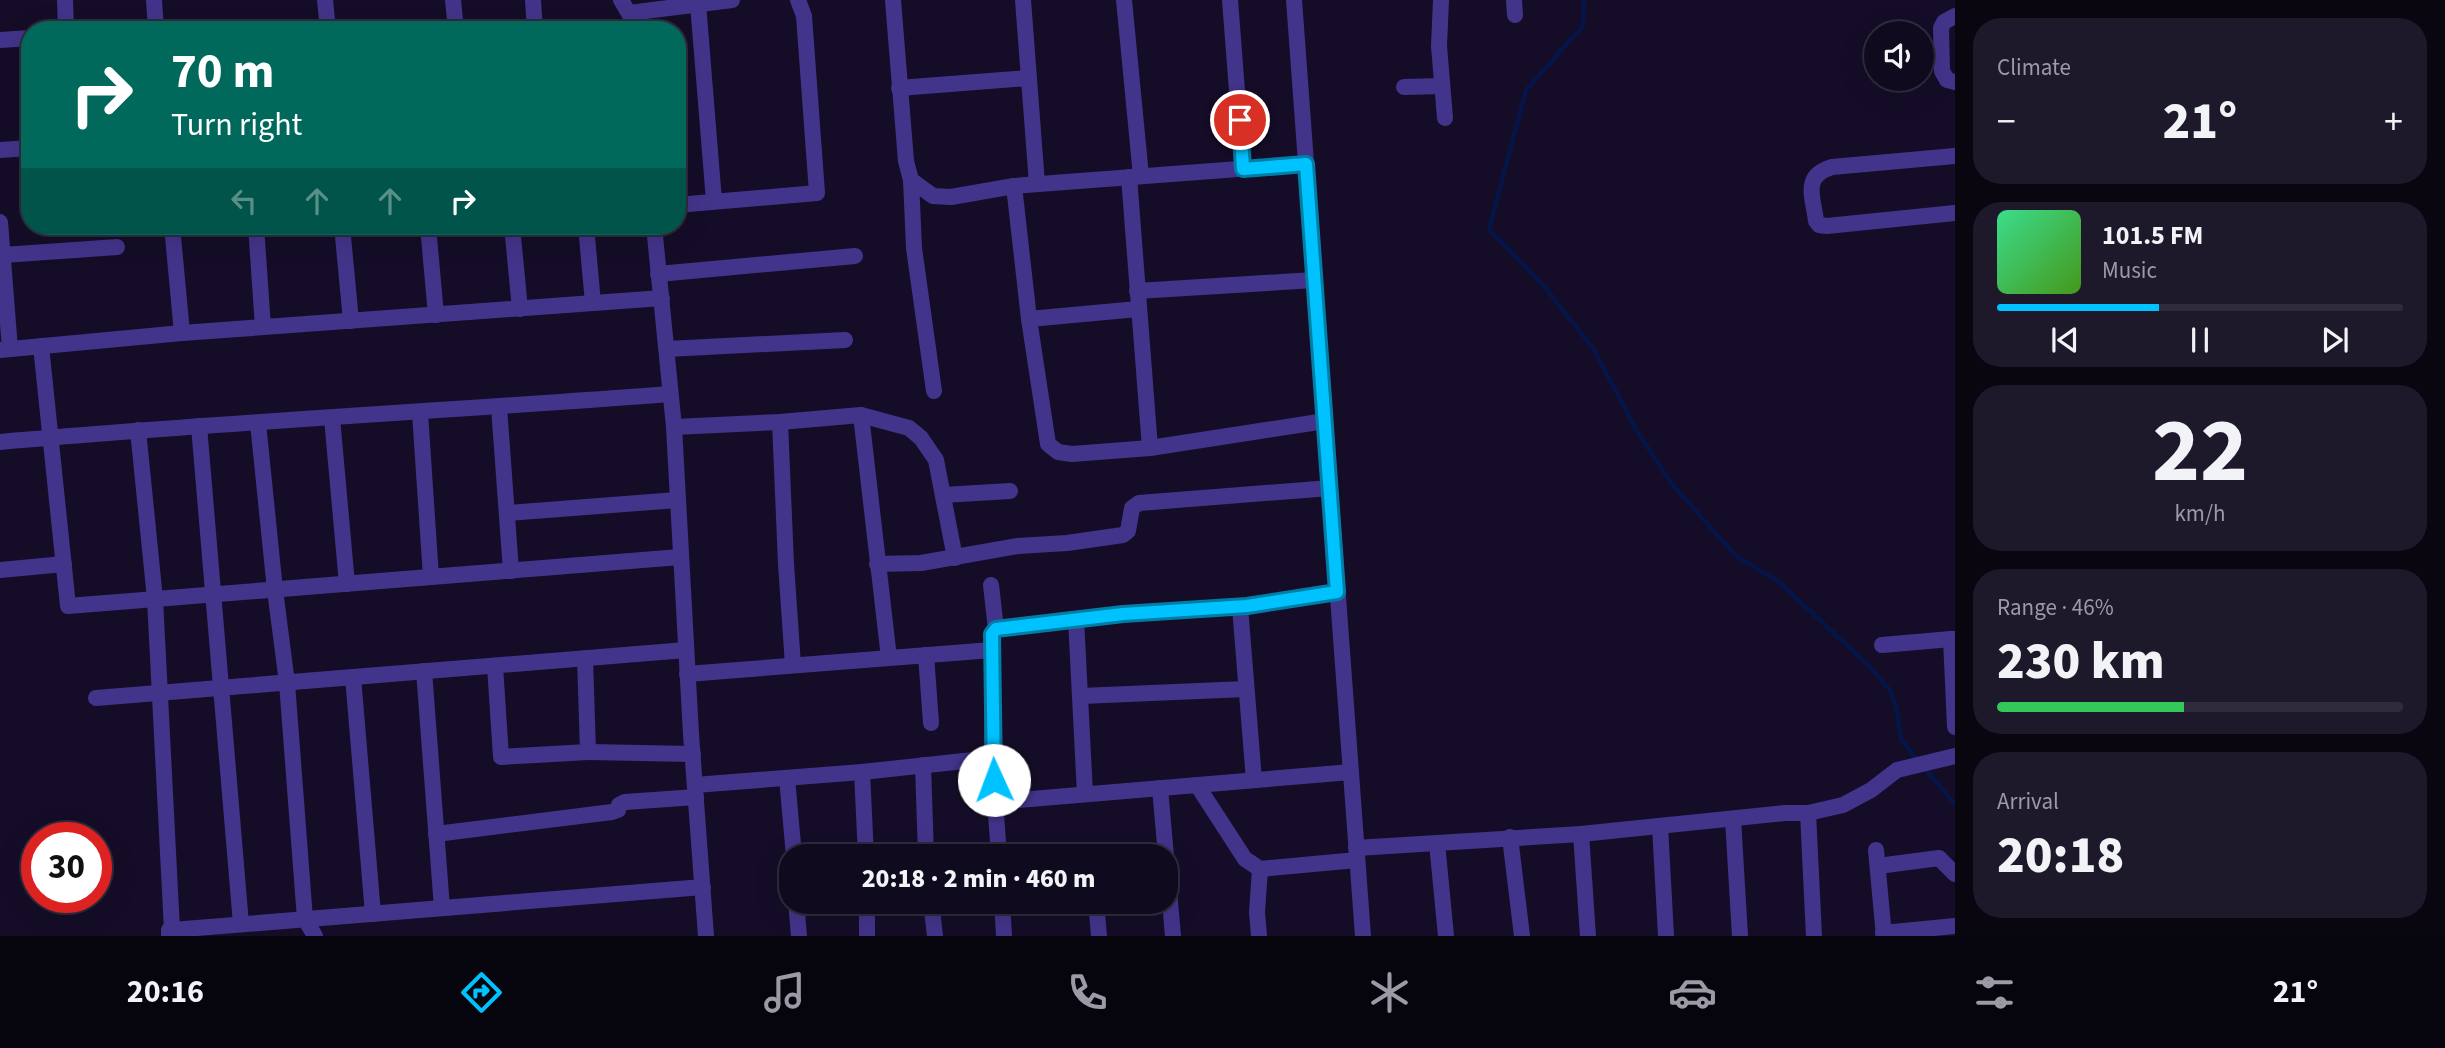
<!DOCTYPE html>
<meta charset="utf-8">
<style>
body{margin:0;font-family:"Source Sans 3",sans-serif;background:#1e182b;color:#f1f3f6;height:100vh;display:flex;flex-direction:column;font-size:26px;white-space:nowrap}
*{box-sizing:border-box;margin:0}
p{font-size:23px;color:#9c9aa4}
.icon{flex:none;width:38px;height:38px;fill:none;stroke:currentColor;stroke-width:2;stroke-linecap:round;stroke-linejoin:round}
.map{position:relative;flex:1;overflow:hidden}
.side{display:flex;flex-direction:column;gap:18px;padding:18px;background:#090610;width:490px}
.side>*{flex:none}
.hud{position:absolute;left:21px;top:21px;width:665px;height:214px;border-radius:28px;box-shadow:0 7px 28px #0002,0 0 0 2px #302b3c;background:#00695c;color:#fff;overflow:hidden}
.tools{position:absolute;left:1864px;top:21px;display:grid;gap:14px}
.tools a{display:grid;place-items:center;width:70px;height:70px;border-radius:50%;background:#100a1e;box-shadow:0 7px 28px #0002,0 0 0 2px #302b3c;font-size:35px}
.speed{position:absolute;left:21px;top:822px;display:flex;gap:14px;font-size:35px;font-weight:700;text-align:center}
.speed>*{display:grid;place-content:center;width:91px;height:91px;border-radius:50%;background:#100a1e;box-shadow:0 7px 28px #0002,0 0 0 2px #302b3c;line-height:1}
.speed .limit{border:10px solid #d22;background:#fff;color:#111}
.pin{position:absolute;display:grid;place-items:center;width:60px;height:60px;color:#fff;margin:-30px;border:4px solid #fff;border-radius:50%;box-shadow:0 2px 7px #0007}
.me{position:absolute;width:77px;margin:-38px;rotate:358deg;stroke-linejoin:round;filter:drop-shadow(0 0 5px #0008)}
.turn{display:flex;align-items:center;gap:24px;height:147px;padding:0 35px;font-size:32px}
.turn .icon{width:91px;height:91px;stroke-width:2.5}
.turn b{display:block;font-size:49px;line-height:60px}
.lanes{display:flex;align-items:center;height:66px;padding:0 35px;background:#0003;justify-content:center;gap:35px;direction:ltr}
.lanes .off{opacity:.35}
.big{font-size:52px;font-weight:800;line-height:1.1}
.side .widget{flex:1;display:flex;flex-direction:column;justify-content:center;gap:10px;min-width:0;padding:0 24px;border-radius:28px;background:#1e182b}
.side .dial{align-items:center;gap:0}
.dial b{font-size:91px;line-height:1}
.song{display:flex;align-items:center;gap:21px}
.cover{width:84px;height:84px;border-radius:10px;background:linear-gradient(135deg,hsl(150 70% 55%),hsl(100 70% 35%))}
.played{height:7px;border-radius:4px;background:linear-gradient(90deg,#00c2ff 40%,#302b3c 40%)}
.keys{display:flex;justify-content:space-around;direction:ltr}
.heat{display:flex;justify-content:space-between;align-items:center;font-size:38px;direction:ltr}
.charge{height:10px;border-radius:5px;background:linear-gradient(90deg,#34c759 46%,#302b3c 0)}
.trip{position:absolute;left:779px;top:844px;width:399px;height:70px;border-radius:28px;background:#100a1e;box-shadow:0 7px 28px #0002,0 0 0 2px #302b3c;font-weight:800;line-height:70px;text-align:center}
.dock{display:flex;height:112px;justify-content:space-around;align-items:center;background:#06040c;color:#9c9aa4}
.dock .icon{width:49px;height:49px}
.dock .current{color:#00c2ff}
.dock b{font-size:32px;color:#f1f3f6}
main{display:flex;flex:1;min-height:0}
.map>svg:first-child{display:block}
.lines{fill:none;stroke-linecap:round;stroke-linejoin:round}
.stream{stroke:#051548;stroke-width:4.5}
.minor{stroke:#43348b;stroke-width:16}
.route-casing{stroke:#007ea6;stroke-width:18}
.route{stroke:#00c2ff;stroke-width:12}
</style>
<main>
<div class="map">
<svg width="1955" height="936" viewBox="0 0 1955 936">
<rect width="100%" height="100%" fill="#150d28"/>
<g class="lines">
<!-- stream -->
<g class="stream">
<path d="M1584,0L1583,26L1526,90L1489,229L1544,286L1593,348L1637,431L1671,483L1736,556L1779,582L1868,665L1890,690L1897,711L1901,739L1918,761"/>
<path d="M1924,768L1955,804"/>
</g>
<!-- minor -->
<g class="minor">
<path d="M65,0L66,30"/>
<path d="M154,0L156,30"/>
<path d="M325,0L328,30"/>
<path d="M453,0L456,30"/>
<path d="M533,0L535,30"/>
<path d="M621,0L634,22L636,30"/>
<path d="M893,0L906,161L911,180L933,196L951,197L1014,186L1306,164"/>
<path d="M1023,0L1037,184"/>
<path d="M1124,0L1141,176"/>
<path d="M1230,0L1243,169"/>
<path d="M1294,0L1363,936"/>
<path d="M1441,0L1439,46L1445,118"/>
<path d="M1514,0L1515,15"/>
<path d="M698,4L714,201"/>
<path d="M629,13L732,0"/>
<path d="M1955,16L1944,22L1941,28L1942,71L1947,80L1955,82"/>
<path d="M0,40L30,38"/>
<path d="M1404,87L1442,86"/>
<path d="M899,88L1029,78"/>
<path d="M0,150L30,148"/>
<path d="M1955,156L1832,167C1802,176 1813,196 1816,221L1819,225L1827,226L1955,213"/>
<path d="M1129,177L1150,448"/>
<path d="M911,180L914,248L934,391"/>
<path d="M1014,186L1029,319L1048,444L1058,452L1072,454L1150,448L1325,421"/>
<path d="M677,205L817,193L804,16L798,0"/>
<path d="M0,222L10,349"/>
<path d="M172,226L182,333L662,298"/>
<path d="M256,226L263,327"/>
<path d="M342,226L351,321"/>
<path d="M428,226L436,315"/>
<path d="M512,226L520,309"/>
<path d="M586,226L593,303"/>
<path d="M654,226L674,427L691,734L706,936"/>
<path d="M3,255L117,247"/>
<path d="M658,274L855,256"/>
<path d="M1137,291L1314,280"/>
<path d="M1029,319L1138,309"/>
<path d="M41,346L68,606L680,557"/>
<path d="M667,349L845,340"/>
<path d="M0,350L182,333"/>
<path d="M499,407L511,571"/>
<path d="M420,413L431,577"/>
<path d="M861,415L889,658"/>
<path d="M332,418L347,584"/>
<path d="M780,422L786,564L793,665"/>
<path d="M258,423L275,590L287,683L305,919L315,936"/>
<path d="M199,426L241,924"/>
<path d="M674,427L780,422L861,415L909,428L921,438L936,460L955,558"/>
<path d="M138,430L155,599L172,930"/>
<path d="M0,442C223,422 447,411 670,394"/>
<path d="M943,495L1010,491"/>
<path d="M507,513L677,500"/>
<path d="M877,564L921,563L1018,546L1067,543L1123,535L1128,531L1132,508L1139,503L1330,488"/>
<path d="M0,570L64,564"/>
<path d="M991,585L996,629"/>
<path d="M1240,607L1254,780"/>
<path d="M1076,619L1085,794"/>
<path d="M1955,639H1951L1955,727"/>
<path d="M1882,645L1951,639"/>
<path d="M926,655L931,723"/>
<path d="M495,666L501,757L588,752L585,658"/>
<path d="M424,671L442,908"/>
<path d="M687,674L992,650"/>
<path d="M353,677L373,914"/>
<path d="M1081,696L1246,689"/>
<path d="M96,698L686,650"/>
<path d="M588,752L693,754"/>
<path d="M923,765L926,856"/>
<path d="M862,772L866,856"/>
<path d="M787,778L794,856"/>
<path d="M695,785L862,772L992,758"/>
<path d="M1197,785L1245,859L1260,869L1357,860"/>
<path d="M1160,788L1173,936"/>
<path d="M995,802L1351,772"/>
<path d="M1808,813L1814,936"/>
<path d="M1733,819L1740,936"/>
<path d="M1660,826L1666,936"/>
<path d="M436,834L612,812L618,810L619,805L625,802L696,797"/>
<path d="M1581,834L1588,936"/>
<path d="M1510,837L1522,936"/>
<path d="M1437,843L1446,936"/>
<path d="M1356,848L1581,834L1785,813H1808L1843,805L1871,790L1897,770L1955,756"/>
<path d="M1876,850L1884,936"/>
<path d="M999,856L992,758V634L996,629L1123,614L1247,606L1337,592"/>
<path d="M1878,866L1939,858L1955,874"/>
<path d="M796,901L799,936"/>
<path d="M867,901V936"/>
<path d="M931,901L935,936"/>
<path d="M1002,901L1004,936"/>
<path d="M1096,901L1099,936"/>
<path d="M1883,933L1955,926"/>
<path d="M169,936V930H172L703,887"/>
<path d="M1259,936L1257,912L1260,869"/>
</g>
</g>
<g class="lines">
<!-- route casing -->
<g class="route-casing">
<path id="route" d="M994,780L992,634L996,629L1123,614L1247,606L1337,592L1306,164L1243,169L1240,120"/>
</g>
<!-- route -->
<use href="#route" class="route"/>
</g>
</svg>
<div class="tools">
<a><svg class="icon" aria-label="sound" viewBox="0 0 24 24"><path d="M4 9h4l5-4v14l-5-4H4zM17 9q2 3 0 6"/></svg></a>
</div>
<div class="speed"><div class="limit">30</div></div>
<div class="pin" style="left:1240px;top:120px;background:#d93025"><svg class="icon" aria-label="arrive" viewBox="0 0 24 24"><path d="M6 21V4h12l-3 4 3 4H6"/></svg></div>
<svg class="me" style="left:994px;top:780px" viewBox="-20 -20 40 40"><circle r="19" fill="#fff"/><path d="M0-13L10 11 0 6-10 11z" fill="#00c2ff"/></svg>
<div class="trip">20:18 · 2 min · 460 m</div>
<div class="hud">
<div class="turn"><svg class="icon" aria-label="right" viewBox="0 0 24 24"><path d="M7 20v-9h11M14 6l5 5-5 5"/></svg><div><b>70 m</b>Turn right</div></div>
<div class="lanes"><svg class="icon off" aria-label="left" viewBox="0 0 24 24"><path d="M17 20v-9H6M10 6l-5 5 5 5"/></svg><svg class="icon off" aria-label="ahead" viewBox="0 0 24 24"><path d="M12 20V5M6 11l6-6 6 6"/></svg><svg class="icon off" aria-label="ahead" viewBox="0 0 24 24"><path d="M12 20V5M6 11l6-6 6 6"/></svg><svg class="icon" aria-label="right" viewBox="0 0 24 24"><path d="M7 20v-9h11M14 6l5 5-5 5"/></svg></div>
</div>
</div>
<section class="side">
<div class="widget"><p>Climate</p>
<div class="heat"><a>−</a><b class="big">21°</b><a>+</a></div>
</div>
<div class="widget">
<div class="song"><i class="cover"></i><div><b>101.5 FM</b><p>Music</p></div></div>
<div class="played"></div>
<div class="keys"><svg class="icon" aria-label="previous" viewBox="0 0 24 24"><path d="M18 5L8 12l10 7zM5 5v14"/></svg><svg class="icon" aria-label="pause" viewBox="0 0 24 24"><path d="M8 5v14M16 5v14"/></svg><svg class="icon" aria-label="next" viewBox="0 0 24 24"><path d="M6 5l10 7-10 7zM19 5v14"/></svg></div>
</div>
<div class="widget dial"><b>22</b><p>km/h</p></div>
<div class="widget"><p>Range · 46%</p><b class="big">230 km</b><div class="charge"></div></div>
<div class="widget"><p>Arrival</p><b class="big">20:18</b></div>
</section>
</main>
<nav class="dock">
<b>20:16</b>
<svg class="icon current" aria-label="directions" viewBox="0 0 24 24"><path d="M12 3l9 9-9 9-9-9zM9 14v-3h6M13 9l2 2-2 2"/></svg>
<svg class="icon" aria-label="music" viewBox="0 0 24 24"><path d="M9 18V5l10-2v13"/><circle cx="6" cy="18" r="3"/><circle cx="16" cy="16" r="3"/></svg>
<svg class="icon" aria-label="phone" viewBox="0 0 24 24"><path d="M5 4h4l2 5-3 2q2 4 5 5l2-3 5 2v4C11 20 4 13 5 4z"/></svg>
<svg class="icon" aria-label="climate" viewBox="0 0 24 24"><path d="M12 3v18M4 7l16 10M4 17L20 7"/></svg>
<svg class="icon" aria-label="car" viewBox="0 0 24 24"><path d="M5 17H2v-5l4-1 3-4h7l3 4 3 1v5h-3M9 17h6M6 11h13"/><circle cx="7" cy="17" r="2"/><circle cx="17" cy="17" r="2"/></svg>
<svg class="icon" aria-label="filters" viewBox="0 0 24 24"><path d="M4 7h16M4 17h16"/><circle cx="9" cy="7" r="2"/><circle cx="15" cy="17" r="2"/></svg>
<b>21°</b>
</nav>
